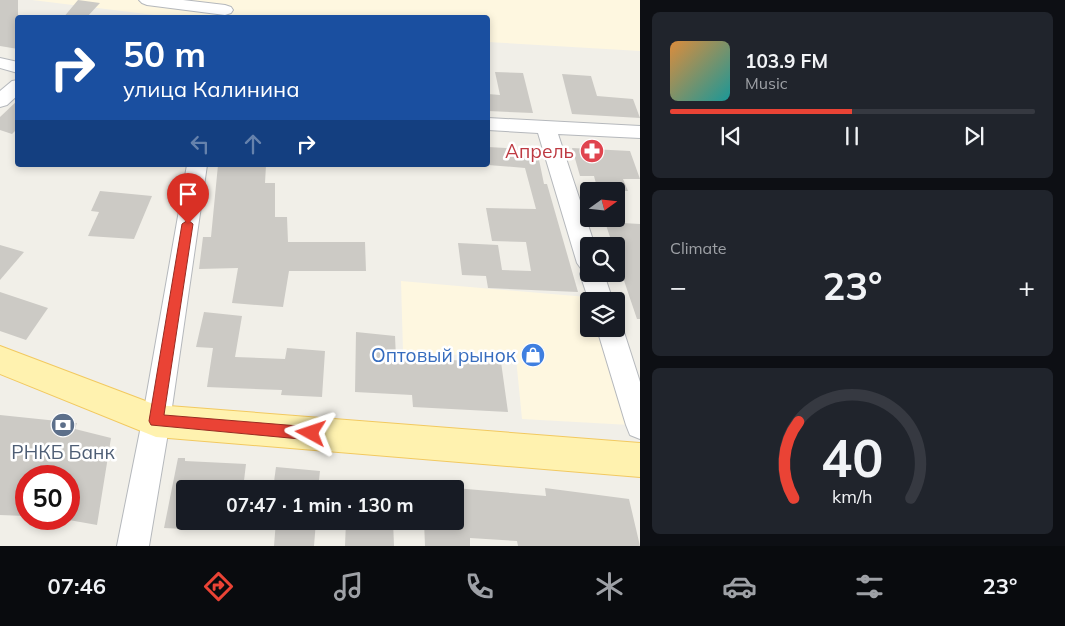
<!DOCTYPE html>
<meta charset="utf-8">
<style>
body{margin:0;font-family:Mulish,sans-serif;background:#20242c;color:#f1f3f6;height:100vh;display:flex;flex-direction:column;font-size:19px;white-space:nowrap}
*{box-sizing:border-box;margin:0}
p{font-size:16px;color:#9ea1a6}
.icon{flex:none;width:28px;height:28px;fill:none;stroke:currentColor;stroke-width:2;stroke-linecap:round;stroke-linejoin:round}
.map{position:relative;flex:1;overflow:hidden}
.side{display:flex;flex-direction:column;gap:12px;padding:12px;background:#0d0f14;width:425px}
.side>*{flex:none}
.top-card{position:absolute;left:15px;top:15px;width:475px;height:152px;border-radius:5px;box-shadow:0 2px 8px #0003;background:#1a4fa0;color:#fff;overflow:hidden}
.needle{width:32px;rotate:75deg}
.fabs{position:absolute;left:580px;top:182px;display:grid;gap:10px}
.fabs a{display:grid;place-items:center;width:45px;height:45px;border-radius:5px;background:#171b24;box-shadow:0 2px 8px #0003;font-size:25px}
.speed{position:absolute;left:15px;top:465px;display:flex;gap:10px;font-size:25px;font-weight:700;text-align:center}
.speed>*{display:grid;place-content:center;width:65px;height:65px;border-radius:50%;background:#171b24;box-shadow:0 2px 8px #0003;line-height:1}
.speed .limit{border:8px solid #d22;background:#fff;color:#111}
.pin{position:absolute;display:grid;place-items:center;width:42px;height:42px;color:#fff;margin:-51px -21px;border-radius:50% 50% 50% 0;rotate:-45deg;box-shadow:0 0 5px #0007}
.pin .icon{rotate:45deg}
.me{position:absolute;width:55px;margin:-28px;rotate:275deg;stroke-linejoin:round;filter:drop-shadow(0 0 4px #0008)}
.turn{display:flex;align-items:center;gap:18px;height:105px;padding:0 25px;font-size:22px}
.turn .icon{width:65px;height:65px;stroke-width:2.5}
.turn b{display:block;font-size:35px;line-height:42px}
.lanes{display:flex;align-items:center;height:48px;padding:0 25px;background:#0003;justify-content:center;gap:25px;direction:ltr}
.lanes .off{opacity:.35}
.big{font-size:38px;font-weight:700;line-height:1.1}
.side .card{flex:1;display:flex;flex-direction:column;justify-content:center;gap:8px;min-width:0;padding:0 18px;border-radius:8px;background:#20242c}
.side .dial{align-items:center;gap:0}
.dial svg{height:130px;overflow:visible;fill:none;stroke:#363941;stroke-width:7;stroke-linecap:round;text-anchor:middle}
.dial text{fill:#f1f3f6;stroke:none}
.song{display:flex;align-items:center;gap:15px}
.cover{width:60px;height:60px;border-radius:8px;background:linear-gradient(135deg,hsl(30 70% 55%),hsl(180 70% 35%))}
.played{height:5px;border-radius:2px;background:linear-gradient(90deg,#ea4335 50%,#363941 50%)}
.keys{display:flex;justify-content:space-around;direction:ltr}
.heat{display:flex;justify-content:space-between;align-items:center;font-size:28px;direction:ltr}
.trip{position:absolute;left:176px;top:480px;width:288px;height:50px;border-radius:5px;background:#171b24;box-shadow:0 2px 8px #0003;font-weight:700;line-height:50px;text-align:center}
.tab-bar{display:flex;height:80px;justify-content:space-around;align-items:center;background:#090b0e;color:#9ea1a6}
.tab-bar .icon{width:35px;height:35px}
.tab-bar .current{color:#ea4335}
.tab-bar b{font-size:22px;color:#f1f3f6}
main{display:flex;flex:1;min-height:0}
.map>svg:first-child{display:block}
.commercial{fill:#fef7e0}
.building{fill:#cccac5}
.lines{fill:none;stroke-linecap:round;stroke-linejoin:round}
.minor-casing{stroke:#b5b8bc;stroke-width:2}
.major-casing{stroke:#f2c960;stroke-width:2}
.minor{fill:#fff;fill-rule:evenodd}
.major{fill:#fff2af;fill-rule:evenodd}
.route{fill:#ea4335;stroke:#982c22}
.labels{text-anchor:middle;stroke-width:5;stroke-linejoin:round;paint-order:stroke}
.health-label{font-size:19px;fill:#be3a42;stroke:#fff;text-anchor:end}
.shop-label{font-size:19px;fill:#366cbe;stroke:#fff;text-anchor:end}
.service-label{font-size:19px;fill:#4e5e75;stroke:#fff}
</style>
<main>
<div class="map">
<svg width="640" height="546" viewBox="0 0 640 546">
<rect width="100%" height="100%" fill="#f1efe8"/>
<!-- commercial -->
<g class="commercial">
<path d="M32,0H640V51L488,42V18H179Z"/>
<path d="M401,281L587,297L589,303V329H597L630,425L522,419L516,358L403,352Z"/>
</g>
<!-- building -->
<g class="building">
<path d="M0,0H18V49L0,46Z"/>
<path d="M78,0L100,3L86,18H63Z"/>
<path d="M495,72L523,73L533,113L488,111V94L500,95Z"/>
<path d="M562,74L591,76L597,96L633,99L640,118L572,114Z"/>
<path d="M18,100V128L12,134L0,130V117Z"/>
<path d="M488,147L537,150L544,184H547L578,292L488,288L486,276L462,275L458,243L498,245L502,270L531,271L526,242L492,241L486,208L536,209L525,168L488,165Z"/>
<path d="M572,148L630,151L640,179H623L628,191H598L594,176H580Z"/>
<path d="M218,165H266L265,183H275V217H287L288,242H365L366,271H289L283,307L232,303L238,268L199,269L203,237H211Z"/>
<path d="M100,191L152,196L134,239L88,236L99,212L91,211Z"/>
<path d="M605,222L640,224V319H637L616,257V246H613Z"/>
<path d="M0,245L24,252L0,280Z"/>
<path d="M0,292L48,308L26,340L0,331Z"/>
<path d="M204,312L242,316L235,357L285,359L287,348L325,351L322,397L281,395L282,390L207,387L213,348L196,347Z"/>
<path d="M356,332L395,336L396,358L501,362L508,412L413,407L412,395L355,392Z"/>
<path d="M0,415L77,423L75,429L111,438L97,525L69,520V476H26V516L0,515Z"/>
<path d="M178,458H185V461L246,464L243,489H185V529L164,528Z"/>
<path d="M276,467L320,471L318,489H273Z"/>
<path d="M455,488L546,496L545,488L629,499L640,546H518L517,541L470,538V546H425L424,521H455Z"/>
<path d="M276,521H316L314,546H274Z"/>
<path d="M346,521H393L394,546H345Z"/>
</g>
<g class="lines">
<!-- minor casing -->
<g class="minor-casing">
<g id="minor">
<path d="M139,0H183L225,5L231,7L233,10L231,13L225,15L147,5L142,3Z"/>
<path d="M0,58L18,62V73L0,68Z"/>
<path d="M18,80V95L7,105L0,107V91L12,81Z"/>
<path d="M488,118L640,126V138L558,134L595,246H589V274H604L613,301H589L580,274L582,270L577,263L538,133L488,130Z"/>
<path d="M187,165H207L170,421L149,546H117L142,421Z"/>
<path d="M616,320L619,321L623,329L640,382V439L630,435L626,425L597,329H616Z"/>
</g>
</g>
<!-- major casing -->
<g class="major-casing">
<path id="major" d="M0,346L156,405L640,443V477L156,437L0,374Z"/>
</g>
<!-- minor -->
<use href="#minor" class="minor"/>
<!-- major -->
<use href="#major" class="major"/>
</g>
<!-- route -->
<path class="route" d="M188,220L193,224L164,415L311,427L316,429L318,433L316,438L311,440L151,425L149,421L182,224Z"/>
<!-- icons -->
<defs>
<g id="pharmacy-disc" transform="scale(1.25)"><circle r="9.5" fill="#e0444e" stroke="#fff"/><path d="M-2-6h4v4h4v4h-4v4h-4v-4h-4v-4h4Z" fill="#fff"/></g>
<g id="shop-disc" transform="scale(1.25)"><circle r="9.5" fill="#3f7fe0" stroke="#fff"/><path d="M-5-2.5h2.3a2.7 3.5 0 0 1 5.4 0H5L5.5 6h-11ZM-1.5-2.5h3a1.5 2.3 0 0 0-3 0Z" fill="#fff"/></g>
<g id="bank-disc" transform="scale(1.25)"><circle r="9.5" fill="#5c6f8a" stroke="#fff"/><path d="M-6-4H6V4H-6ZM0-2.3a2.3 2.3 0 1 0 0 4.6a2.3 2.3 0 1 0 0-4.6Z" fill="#fff"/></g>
</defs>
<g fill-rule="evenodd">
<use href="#pharmacy-disc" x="592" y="151"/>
<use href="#shop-disc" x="533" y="355"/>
<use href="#bank-disc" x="63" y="425"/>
</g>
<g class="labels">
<!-- health labels -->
<g class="health-label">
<text x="574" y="158">Апрель</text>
</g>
<!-- shop labels -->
<g class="shop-label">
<text x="516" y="362">Оптовый рынок</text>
</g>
<!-- service labels -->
<g class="service-label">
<text x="63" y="459">РНКБ Банк</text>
</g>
</g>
</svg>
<div class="fabs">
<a><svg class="needle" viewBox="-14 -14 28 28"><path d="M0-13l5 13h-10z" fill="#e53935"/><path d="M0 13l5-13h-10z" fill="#9ea1a6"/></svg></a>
<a><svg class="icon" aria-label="search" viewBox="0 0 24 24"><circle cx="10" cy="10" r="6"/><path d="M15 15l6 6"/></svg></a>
<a><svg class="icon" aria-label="layers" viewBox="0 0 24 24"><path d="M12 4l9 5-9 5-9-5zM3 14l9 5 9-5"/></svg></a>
</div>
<div class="speed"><div class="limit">50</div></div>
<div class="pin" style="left:188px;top:224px;background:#d93025"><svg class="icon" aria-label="arrive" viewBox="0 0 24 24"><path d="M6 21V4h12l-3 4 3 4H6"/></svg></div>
<svg class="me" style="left:311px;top:433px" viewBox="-20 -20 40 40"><path d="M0-17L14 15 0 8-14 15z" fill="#ea4335" stroke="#fff" stroke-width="4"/></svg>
<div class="trip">07:47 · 1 min · 130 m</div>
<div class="top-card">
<div class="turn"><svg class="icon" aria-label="right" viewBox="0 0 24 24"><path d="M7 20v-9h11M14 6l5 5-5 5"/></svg><div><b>50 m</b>улица Калинина</div></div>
<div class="lanes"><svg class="icon off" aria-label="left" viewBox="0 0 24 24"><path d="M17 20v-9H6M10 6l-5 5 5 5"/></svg><svg class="icon off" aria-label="ahead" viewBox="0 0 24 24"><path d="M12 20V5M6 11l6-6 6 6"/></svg><svg class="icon" aria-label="right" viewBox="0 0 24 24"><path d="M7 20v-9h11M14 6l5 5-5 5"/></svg></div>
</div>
</div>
<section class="side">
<div class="card">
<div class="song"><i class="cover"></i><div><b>103.9 FM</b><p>Music</p></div></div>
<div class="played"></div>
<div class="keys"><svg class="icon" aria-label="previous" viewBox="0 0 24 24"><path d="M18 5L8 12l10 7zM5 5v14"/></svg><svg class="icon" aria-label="pause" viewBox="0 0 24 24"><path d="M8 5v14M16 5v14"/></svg><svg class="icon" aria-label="next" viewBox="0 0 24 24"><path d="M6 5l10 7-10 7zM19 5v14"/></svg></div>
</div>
<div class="card"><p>Climate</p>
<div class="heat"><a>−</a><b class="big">23°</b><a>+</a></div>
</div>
<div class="card dial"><svg viewBox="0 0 100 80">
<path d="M14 69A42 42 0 1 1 86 69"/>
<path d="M14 69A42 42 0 0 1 17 22" stroke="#ea4335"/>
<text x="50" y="56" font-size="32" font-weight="700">40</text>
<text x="50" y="72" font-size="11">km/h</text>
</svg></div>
</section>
</main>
<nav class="tab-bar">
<b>07:46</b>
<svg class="icon current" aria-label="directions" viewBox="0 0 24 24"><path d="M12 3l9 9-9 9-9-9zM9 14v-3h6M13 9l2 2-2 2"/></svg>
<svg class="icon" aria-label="music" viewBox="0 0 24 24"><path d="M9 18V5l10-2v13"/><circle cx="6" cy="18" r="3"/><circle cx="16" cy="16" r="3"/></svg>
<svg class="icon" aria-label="phone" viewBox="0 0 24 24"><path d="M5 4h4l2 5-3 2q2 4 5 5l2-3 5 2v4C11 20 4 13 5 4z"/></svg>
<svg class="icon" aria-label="climate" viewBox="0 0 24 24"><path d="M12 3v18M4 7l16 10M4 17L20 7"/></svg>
<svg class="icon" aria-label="car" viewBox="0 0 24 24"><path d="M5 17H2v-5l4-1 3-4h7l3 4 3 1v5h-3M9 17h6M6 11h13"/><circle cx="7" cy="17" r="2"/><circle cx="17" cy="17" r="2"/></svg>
<svg class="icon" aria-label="filters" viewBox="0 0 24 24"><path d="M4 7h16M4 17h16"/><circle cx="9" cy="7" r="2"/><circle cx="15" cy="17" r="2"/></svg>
<b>23°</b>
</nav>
